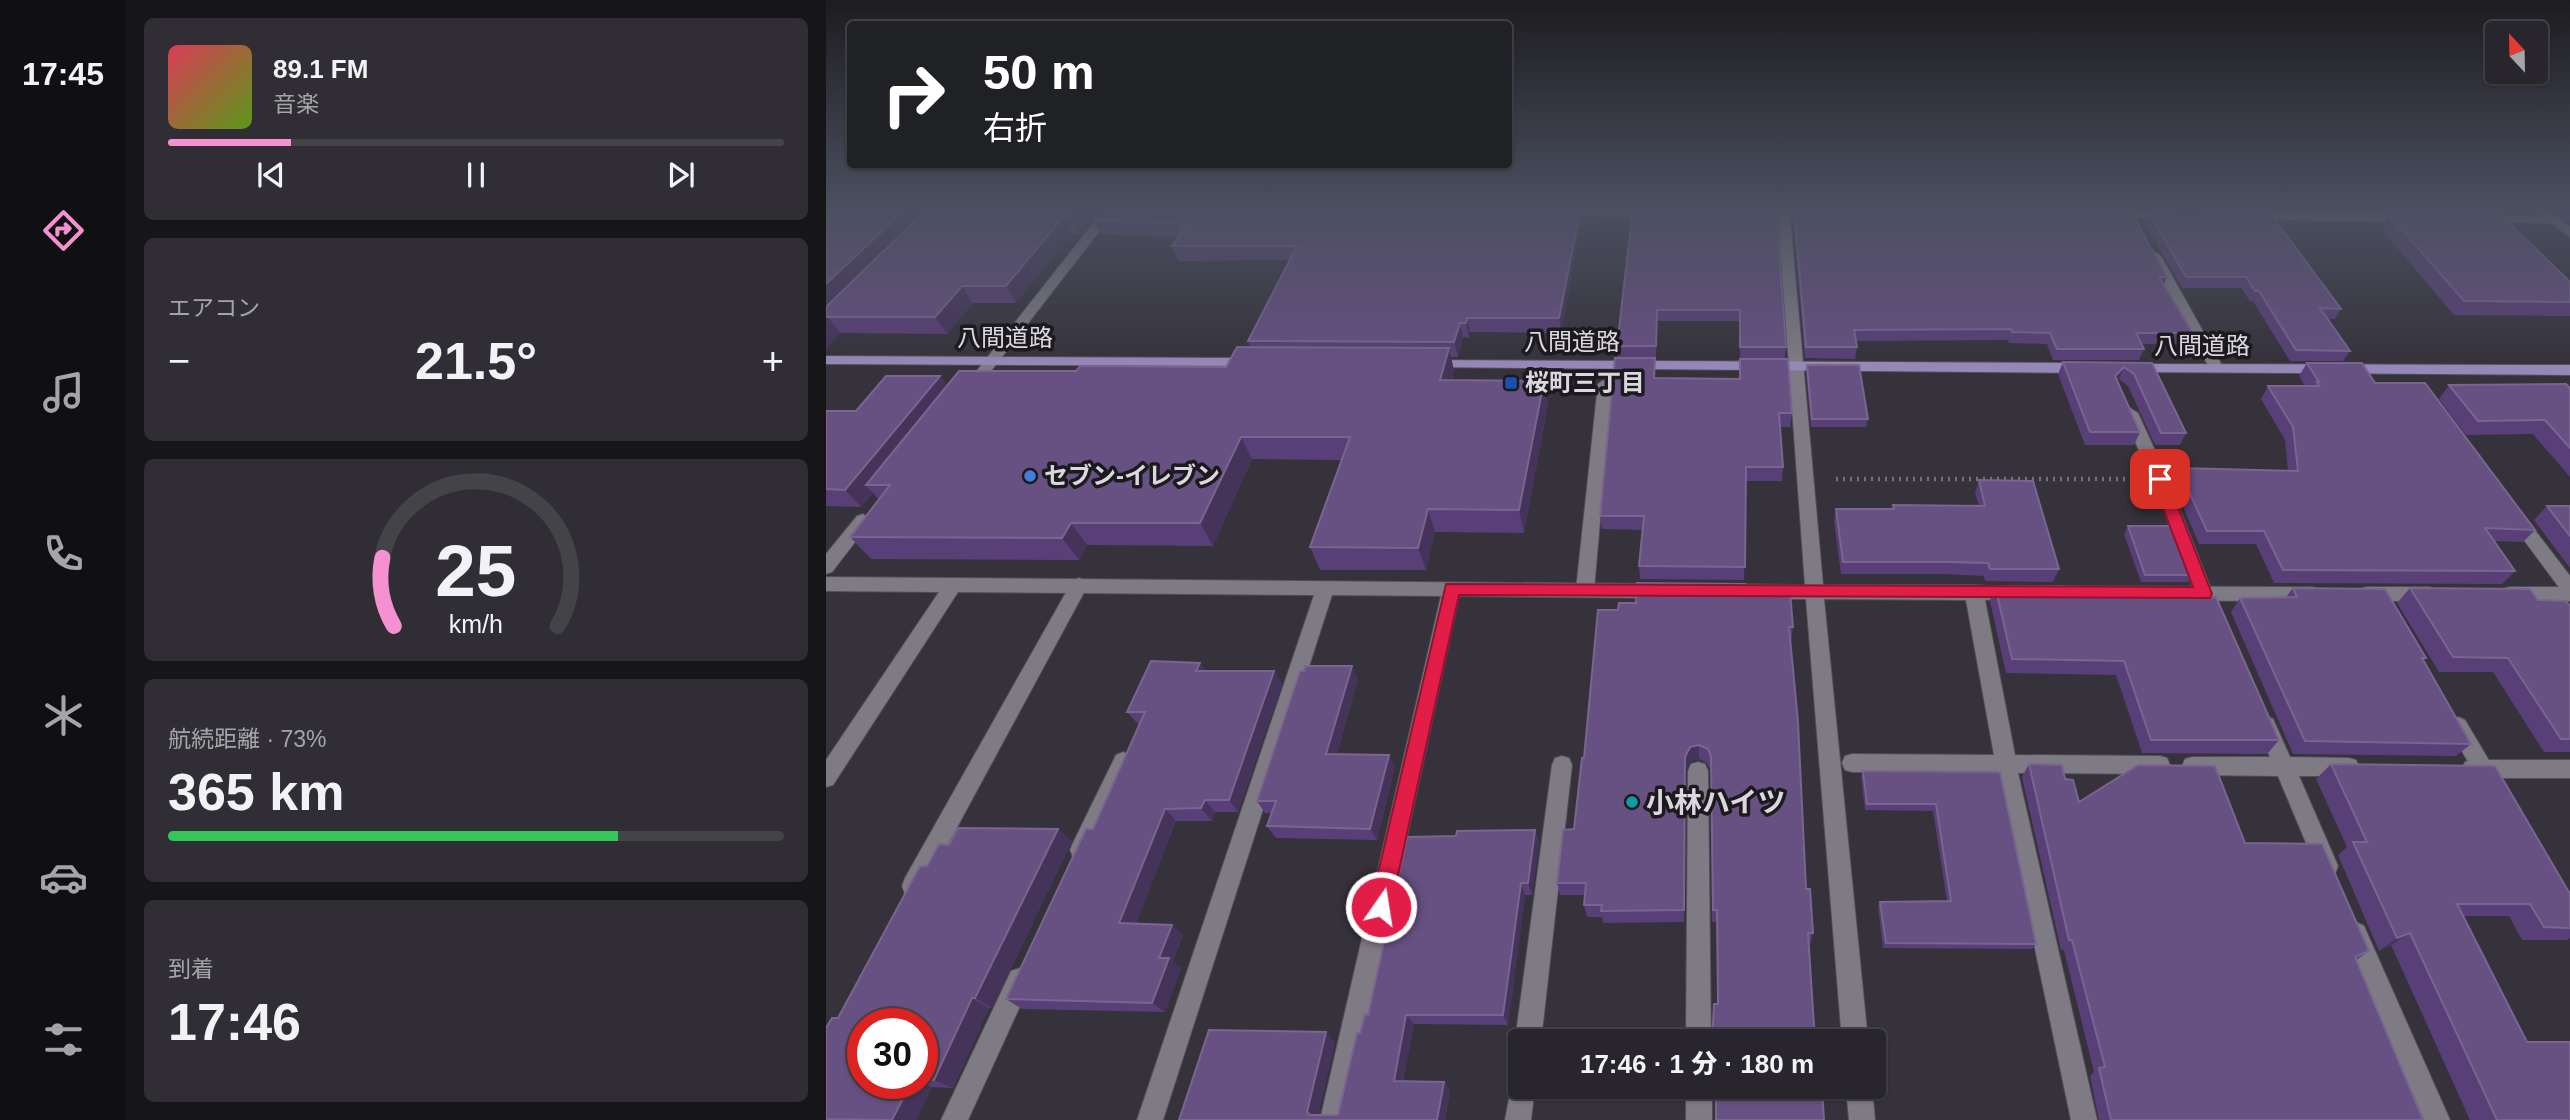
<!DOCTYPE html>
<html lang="ja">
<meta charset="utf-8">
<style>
body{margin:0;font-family:Helvetica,"Noto Sans JP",sans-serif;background:#302e34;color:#f1f3f6;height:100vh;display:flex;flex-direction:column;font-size:26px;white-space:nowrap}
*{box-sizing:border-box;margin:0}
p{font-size:23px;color:#a5a5a9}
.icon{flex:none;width:38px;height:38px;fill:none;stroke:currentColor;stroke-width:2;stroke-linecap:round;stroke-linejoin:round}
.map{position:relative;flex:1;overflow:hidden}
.drawer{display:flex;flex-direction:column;gap:18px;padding:18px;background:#161518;width:700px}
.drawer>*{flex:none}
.guide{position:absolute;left:21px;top:21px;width:665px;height:147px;border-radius:7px;box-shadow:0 2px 5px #0004,0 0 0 2px #444348;background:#202124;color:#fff;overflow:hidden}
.needle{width:46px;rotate:338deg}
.fabs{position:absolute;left:1659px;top:21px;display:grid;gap:14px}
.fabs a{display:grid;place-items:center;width:63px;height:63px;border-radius:7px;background:#28262c;box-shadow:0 2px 5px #0004,0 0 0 2px #444348;font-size:35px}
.speed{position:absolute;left:21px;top:1008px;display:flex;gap:14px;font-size:35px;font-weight:700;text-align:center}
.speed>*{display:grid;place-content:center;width:91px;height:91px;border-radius:50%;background:#28262c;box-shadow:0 2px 5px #0004,0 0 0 2px #444348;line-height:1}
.speed .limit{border:10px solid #d22;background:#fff;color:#111}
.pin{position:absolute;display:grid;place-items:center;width:60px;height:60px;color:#fff;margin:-30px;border-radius:14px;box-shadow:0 4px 10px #0006}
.me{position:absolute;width:77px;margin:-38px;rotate:13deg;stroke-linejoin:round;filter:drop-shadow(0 0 5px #0008)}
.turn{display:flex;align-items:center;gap:24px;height:147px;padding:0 21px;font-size:32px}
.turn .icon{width:91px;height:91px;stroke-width:2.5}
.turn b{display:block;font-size:49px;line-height:60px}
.big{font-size:52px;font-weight:800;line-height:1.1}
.drawer .widget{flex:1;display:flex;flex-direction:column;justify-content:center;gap:10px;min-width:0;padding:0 24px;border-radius:10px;background:#302e34}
.drawer .dial{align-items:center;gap:0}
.dial svg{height:182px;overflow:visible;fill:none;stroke:#444348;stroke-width:7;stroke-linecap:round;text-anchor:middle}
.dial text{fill:#f1f3f6;stroke:none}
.song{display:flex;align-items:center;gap:21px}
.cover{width:84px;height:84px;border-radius:10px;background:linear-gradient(135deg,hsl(350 70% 55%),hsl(90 70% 35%))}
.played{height:7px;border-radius:4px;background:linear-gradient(90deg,#f590d1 20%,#444348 20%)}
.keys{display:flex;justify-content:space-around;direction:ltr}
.heat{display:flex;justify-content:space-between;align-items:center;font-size:38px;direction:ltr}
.charge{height:10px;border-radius:5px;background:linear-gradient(90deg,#34c759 73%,#444348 0)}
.trip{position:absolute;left:682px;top:1029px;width:378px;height:70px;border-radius:7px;background:#28262c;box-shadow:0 2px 5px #0004,0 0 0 2px #444348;font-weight:800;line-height:70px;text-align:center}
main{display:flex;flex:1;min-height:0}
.tab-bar{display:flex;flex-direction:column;width:126px;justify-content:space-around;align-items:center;background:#100f12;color:#a5a5a9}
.tab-bar .icon{width:49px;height:49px}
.tab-bar .on{color:#f590d1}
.tab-bar b{font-size:32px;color:#f1f3f6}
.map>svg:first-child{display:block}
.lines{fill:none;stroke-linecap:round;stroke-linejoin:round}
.lane-casing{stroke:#524f57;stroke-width:2}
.street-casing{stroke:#524f57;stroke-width:2}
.primary-casing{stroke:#524f57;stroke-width:2}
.path{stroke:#75727a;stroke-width:4.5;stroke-dasharray:2 5;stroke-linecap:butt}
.lane{fill:#7f7b85;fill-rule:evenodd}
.street{fill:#7f7b85;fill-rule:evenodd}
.primary{fill:#9687b9;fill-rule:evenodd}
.wall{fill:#593f77;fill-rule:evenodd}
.shaded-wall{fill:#45335a}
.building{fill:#675082;stroke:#796590;stroke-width:2}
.route{fill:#e11d48;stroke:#92132f;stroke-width:2}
.transit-dot{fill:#1a4fb4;stroke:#1c1a1f;stroke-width:2.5}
.shop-dot{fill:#3f7fe0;stroke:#1c1a1f;stroke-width:2.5}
.culture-dot{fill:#0f9aa8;stroke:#1c1a1f;stroke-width:2.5}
.labels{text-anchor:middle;stroke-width:7;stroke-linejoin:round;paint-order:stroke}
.street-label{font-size:24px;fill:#dad8de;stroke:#1c1a1f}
.poi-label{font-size:24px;font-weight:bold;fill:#dad8de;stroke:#1c1a1f;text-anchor:start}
.near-poi-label{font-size:28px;font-weight:bold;fill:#dad8de;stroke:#1c1a1f;text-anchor:start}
</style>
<main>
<nav class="tab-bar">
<b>17:45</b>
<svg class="icon on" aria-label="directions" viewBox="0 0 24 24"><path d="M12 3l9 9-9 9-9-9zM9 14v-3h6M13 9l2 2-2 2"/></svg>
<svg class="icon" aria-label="music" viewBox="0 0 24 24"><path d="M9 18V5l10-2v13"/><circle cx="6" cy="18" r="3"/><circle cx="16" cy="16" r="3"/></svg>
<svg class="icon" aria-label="phone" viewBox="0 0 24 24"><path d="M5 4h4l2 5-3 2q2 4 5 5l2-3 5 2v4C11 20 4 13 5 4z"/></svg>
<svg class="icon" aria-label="climate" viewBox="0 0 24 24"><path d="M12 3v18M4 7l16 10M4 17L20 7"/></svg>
<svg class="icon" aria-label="car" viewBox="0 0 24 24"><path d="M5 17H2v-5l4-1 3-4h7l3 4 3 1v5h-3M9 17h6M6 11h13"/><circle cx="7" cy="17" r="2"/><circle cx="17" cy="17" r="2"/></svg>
<svg class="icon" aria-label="filters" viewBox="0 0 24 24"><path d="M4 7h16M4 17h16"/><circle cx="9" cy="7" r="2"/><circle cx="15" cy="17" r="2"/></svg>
</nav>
<section class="drawer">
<div class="widget">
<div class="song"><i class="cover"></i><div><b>89.1 FM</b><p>音楽</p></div></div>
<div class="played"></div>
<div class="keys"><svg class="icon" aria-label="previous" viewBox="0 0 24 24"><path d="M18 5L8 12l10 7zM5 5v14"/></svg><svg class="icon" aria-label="pause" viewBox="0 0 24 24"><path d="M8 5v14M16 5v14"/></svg><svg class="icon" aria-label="next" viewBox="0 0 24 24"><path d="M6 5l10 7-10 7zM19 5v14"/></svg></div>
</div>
<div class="widget"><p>エアコン</p>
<div class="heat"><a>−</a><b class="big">21.5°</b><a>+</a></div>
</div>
<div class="widget dial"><svg viewBox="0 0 100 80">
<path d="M14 69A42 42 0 1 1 86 69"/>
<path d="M14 69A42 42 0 0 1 9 39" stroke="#f590d1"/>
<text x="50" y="56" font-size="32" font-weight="700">25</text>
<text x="50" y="72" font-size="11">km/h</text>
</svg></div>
<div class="widget"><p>航続距離 · 73%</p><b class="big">365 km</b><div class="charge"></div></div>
<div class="widget"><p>到着</p><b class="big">17:46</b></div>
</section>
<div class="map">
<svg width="1744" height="1120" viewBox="0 0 1744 1120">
<rect width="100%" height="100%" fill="#35323b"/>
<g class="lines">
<!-- lane casing -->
<g class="lane-casing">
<g id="lane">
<path d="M779,379L786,384L768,590L765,595H753L750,590L772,384Z"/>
<path d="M1304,408L1312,413L1342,479L1387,594L1384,599H1372L1369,594L1326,479L1296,413Z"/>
<path d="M1689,510L1695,512L1744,576V596L1738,594L1683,520L1681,516L1683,512Z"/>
<path d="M253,578L259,580L262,585L95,894L87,897L79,894L76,886L79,878L247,580Z"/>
<path d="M1632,717L1639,720L1671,774L1674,781L1671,788L1664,790L1657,788L1625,732L1622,726L1625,720Z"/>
<path d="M297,752L304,755L307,761L263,857L255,860L247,857L244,850L247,843L290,755Z"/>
<path d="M194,968L203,971L206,980L142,1120H115L185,971Z"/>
</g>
</g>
<!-- street casing -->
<g class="street-casing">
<g id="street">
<path d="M280,207H292L148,393H138L136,390L138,387Z"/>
<path d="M951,207L990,210L996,214L990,218L964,217L997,585H1148L1196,588L1199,593L1196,598L1159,600L1189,755L1334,756L1341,758L1344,765L1341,772L1334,774L1192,773L1271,1120H1245L1172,773L1026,772L1019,770L1016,763L1019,756L1026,754L1168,755L1140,600L998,599L1042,1041H1016L980,599L896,598L890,596L887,591L890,586L896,584L979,585L952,217H927L921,213L927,209L951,210Z"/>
<path d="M735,208L829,209L835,213L829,217L731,215L729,212Z"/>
<path d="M1721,208L1744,226V237L1725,223L1655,222L1649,218L1655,214L1717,215L1715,212Z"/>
<path d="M1284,211H1344L1350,215L1344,219L1280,218L1278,215Z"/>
<path d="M1424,212L1582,214L1588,218L1582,222L1420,219L1418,216Z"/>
<path d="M1329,252L1335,256L1398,369L1396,372H1386L1384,369L1323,256Z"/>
<path d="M37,514L45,520L43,524L6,572L0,574V554L31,516Z"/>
<path d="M0,577L833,584L839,586L842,591L839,596L833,598L633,596L520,1120H494L615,596L506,595L337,1120H311L488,595L132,592L7,785L0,787V760L113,592L0,591Z"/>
<path d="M1218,586L1487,587L1493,589L1496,594L1493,599L1487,601L1218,600L1212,598L1209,593L1212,588Z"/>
<path d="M1540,587H1603L1609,589L1612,594L1609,599L1603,601H1540L1534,599L1531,594L1534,589Z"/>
<path d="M1683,587H1744V601H1683L1677,599L1674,594L1677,589Z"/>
<path d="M1440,716L1447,719L1464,757L1523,758L1530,760L1533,767L1530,774L1523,776H1473L1512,866L1509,874L1501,877L1493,874L1452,776L1366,775L1359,773L1356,766L1359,759L1366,757H1444L1430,725L1433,719Z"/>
<path d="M736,756L743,758L746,765L715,1041H695V1051L689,1041L726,765L729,758Z"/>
<path d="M1646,760H1744V778H1646L1639,776L1636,769L1639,762Z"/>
<path d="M872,762L879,764L882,771L885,1041H860L862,771L865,764Z"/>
<path d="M1530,922L1538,926L1624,1120H1598L1518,934L1522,926Z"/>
<path d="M695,1075V1087H709L705,1120H679L687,1078Z"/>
<rect x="860" y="1087" width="26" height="33"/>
<path d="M1020,1087H1046L1049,1120H1023Z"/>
</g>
</g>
<!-- primary casing -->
<g class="primary-casing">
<g id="primary">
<path d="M0,356L425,358L432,362L425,366L0,364Z"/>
<path d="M603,360L1258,363L1265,368L1258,373L598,367L596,364Z"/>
<path d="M1307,364L1744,365V375L1302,372L1300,369Z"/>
</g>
</g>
<!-- path -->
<path class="path" d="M1010,479H1303"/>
<!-- lane -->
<use href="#lane" class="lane"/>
<!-- street -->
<use href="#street" class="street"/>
<!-- primary -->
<use href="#primary" class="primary"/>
</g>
<!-- wall -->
<g class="wall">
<path d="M0,207H265L269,216L255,234H246L190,303H147L121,334L14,333L0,348Z"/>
<path d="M278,207H755L756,218L735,333L644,332L643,338L637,337L632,357H625L628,371L626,380L718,381L722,404L698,533L609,532L600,570H494L484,547L516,460L426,459L387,546L261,545L253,560L45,559L24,537L53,500L47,493L35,507L0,506V411H30L114,376L121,386L250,371L400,367L424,347L422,341L463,260L352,261L346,246L352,237L275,234L268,220Z"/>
<path d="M965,207H1053V208Z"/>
<path d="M1320,207H1431L1429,210L1322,209Z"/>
<path d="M1586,207H1652L1650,212L1744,282V316L1628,315L1557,231L1558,228L1556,226L1564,212L1590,211Z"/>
<path d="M1726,207H1744V223Z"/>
<path d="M807,208L960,347L959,358H914V321H831L830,358L791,357V346Z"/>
<path d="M968,209L1179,213V211L1341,277L1338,285L1367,333L1362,344H1316L1318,349L1313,360H1227L1221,344L1183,343L1182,340L1030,341L1031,347L1029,359L979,358L967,220Z"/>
<path d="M1323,213L1515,309L1509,319H1502L1524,351L1517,361H1464L1427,301H1424L1415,288H1356L1319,223Z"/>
<path d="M1237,362L1326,363L1360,433L1354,445H1329L1302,386L1293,379L1291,381L1314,432L1308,445H1259L1232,374Z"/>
<path d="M1481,363L1549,383L1709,530L1697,542L1668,541L1689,571L1676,584L1448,583L1430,544H1373L1346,481L1352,468L1462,471L1459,440L1435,399L1442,386H1479L1473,376Z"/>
<path d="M981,365L1042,419L1040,427H985L980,373Z"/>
<path d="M829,378L966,413L964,427H954L957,467L956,481H920L918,580L814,579L813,566L817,530L776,529L774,516Z"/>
<path d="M1623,385L1744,388V477L1707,434L1640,435L1613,399Z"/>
<path d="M1153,480L1233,569L1227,582L1159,581L1158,576L1118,574H1015L1008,521L1010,509H1066L1067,505L1153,506L1149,493Z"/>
<path d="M1721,506H1744V568L1708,520Z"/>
<path d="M1302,526L1366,575L1362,582H1315L1298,534Z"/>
<path d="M1169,586L1242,593H1326L1330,587L1453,740L1441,754L1316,753L1290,675L1180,673L1164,601Z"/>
<path d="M1467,588L1600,658L1597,661L1645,744L1630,756L1467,754L1405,612L1414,598L1460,597Z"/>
<path d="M1584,588L1712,600L1744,606V752H1718L1667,672H1613L1571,603Z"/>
<path d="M919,593L967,627L965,642L980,889L987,933L984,945L891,1004V922H886L885,771L881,763L873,759L864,761L859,771L858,922L777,923L776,917H761L758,905L759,895H734L731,883L748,829L758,758L792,610L810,603Z"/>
<path d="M374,663L380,671H448L456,684L412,812H389L386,821H350L310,924L357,935L347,962L355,968L339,1012L196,1009L180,999L267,829L313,725L301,712Z"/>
<path d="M532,679L511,754L563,755L569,767L551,840L450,838L441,826L446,813H439L431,801Z"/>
<path d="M1203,764L1239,779L1253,802L1419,843L1543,951L1530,960L1597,1120H1273L1264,1076L1268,1072L1238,950H1235L1196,777Z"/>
<path d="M1505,764L1744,894V938L1741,940H1696L1683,916H1638L1701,1042L1744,1120H1644L1565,945L1553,951L1512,855L1521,847L1490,779Z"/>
<path d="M1037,771L1174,772L1210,944L1206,949L1057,948L1052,907L1054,902L1121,901L1107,811L1039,810L1035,777Z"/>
<path d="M709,830L713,843L706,895H699L682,1025L588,1024L577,1081L618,1082L624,1090L619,1120H353L509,1042L492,1115H512L534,1033L630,836Z"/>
<path d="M246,841L166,1008H163L127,1088L106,1087L90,1120H0V1028L12,1018L101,866L123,845ZM96,1024V1083H37Z"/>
</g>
<!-- shaded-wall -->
<g class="shaded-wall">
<path d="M82,207H106L0,314V284Z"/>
<path d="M254,207H265L269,216L255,234L246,217Z"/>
<path d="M755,207L756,218L735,333L733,318Z"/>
<path d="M237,217L246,234L190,303L180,286Z"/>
<path d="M136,286L147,303L121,334L109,317Z"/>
<path d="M1,316L14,333L0,348V317Z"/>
<path d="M641,318L644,332L643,338L640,323Z"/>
<path d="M634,323L637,337L632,357L628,342Z"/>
<path d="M623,348L628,371L620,402L614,380Z"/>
<path d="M1298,367L1293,379L1284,388L1289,376Z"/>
<path d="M114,376L127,393L40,485L47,493L35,507L19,490Z"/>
<path d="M718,381L722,404L698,533L693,510Z"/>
<path d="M415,437L426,459L387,546L374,523Z"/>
<path d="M602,509L609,532L600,570L592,548Z"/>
<path d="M245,523L261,545L253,560L236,538Z"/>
<path d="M374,663L383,676L370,671Z"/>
<path d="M526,666L532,679L507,767L500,754Z"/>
<path d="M448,671L456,684L412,812L403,800Z"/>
<path d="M873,745V759L864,761L859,771L858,922L859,757L864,747Z"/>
<path d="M563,755L569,767L551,840L544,829Z"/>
<path d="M379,800L389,812L386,821L375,808Z"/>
<path d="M339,809L350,821L306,934L293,923Z"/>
<path d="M232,829L246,841L166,1008L149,998Z"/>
<path d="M709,830L713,843L706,895L702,883Z"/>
<path d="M695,883L699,895L682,1025L677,1015Z"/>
<path d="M346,925L357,935L347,962L355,968L339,1012L326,1003L333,958Z"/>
<path d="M1584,933L1565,945L1553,951L1571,938Z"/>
<path d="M146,998L163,1008L127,1088L108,1080Z"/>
<path d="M580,1015L588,1024L575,1089L568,1081Z"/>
<path d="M500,1032L509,1042L491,1119L484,1115L481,1112Z"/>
<path d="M618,1082L624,1090L619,1120H611Z"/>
<path d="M85,1083H96L106,1087L90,1120H66Z"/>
</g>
<!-- building -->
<g class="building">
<path d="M0,207H82L0,284Z"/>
<path d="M103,207H254L246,217H237L180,286H136L109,317H0V307Z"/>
<path d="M278,207H755L733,318H641L640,323H634L628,342L422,341L471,246H346L361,224L268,220Z"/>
<path d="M807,208L950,209L960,347H914V310H831L830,346H791Z"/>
<path d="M968,209L1180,213L1179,211L1305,212L1341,277H1333L1367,333H1310L1318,349H1231L1224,333L1186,332L1185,329L1028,330L1031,347H980Z"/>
<path d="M1564,212H1672L1744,282V302L1638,301L1565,217H1568Z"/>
<path d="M1323,213H1444L1515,309L1494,308L1524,351L1470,350L1433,291H1429L1420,277H1360Z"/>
<path d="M411,347L623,348L614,380L718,381L693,510L602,509L592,548L484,547L524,437H415L374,523H245L236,538L24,537L64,485H40L133,371H250L254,366L400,367Z"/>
<path d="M789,358H829L828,378L914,379V359H962L966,413H953L957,467H920L919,567L813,566L818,516H774Z"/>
<path d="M1237,362L1326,363L1360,433H1335L1308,374L1298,367L1289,376L1314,432H1264Z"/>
<path d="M1481,363H1536L1549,383H1599L1709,530L1659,528L1689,571L1457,570L1438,531H1381L1352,468L1472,471L1467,427L1442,386H1493L1491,382H1493Z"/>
<path d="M981,365H1033L1042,419H986Z"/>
<path d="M60,376H114L19,490L0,489V411H30Z"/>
<path d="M1740,384L1744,388V448L1719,420L1652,421L1623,385Z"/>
<path d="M1153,480L1207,481L1233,569H1164L1162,563L1122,562H1017L1010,509H1068L1067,505L1159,506Z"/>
<path d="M1721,506H1744V536Z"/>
<path d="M1302,526H1348L1366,575H1319Z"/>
<path d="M811,583L919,584V593L964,592L967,627H963L972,722L980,889H984L987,933H982L989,1041H886L888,1004H892L891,910H887L885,757L882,749L873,745L864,747L859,757L858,910L775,911L776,905H758L760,883H731L737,830L748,829L756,758H758L772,610H792L793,603H810Z"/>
<path d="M1169,586H1239L1242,593H1333L1330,587H1380L1384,597H1390L1453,740H1325L1298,661L1186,659Z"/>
<path d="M1467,588L1559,589L1600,658H1596L1645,744L1479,741L1414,598L1471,597Z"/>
<path d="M1584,588L1704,589L1712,600L1740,601L1744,606V739H1735L1682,658L1627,657Z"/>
<path d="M325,661L374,663L370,671H448L403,800H379L375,808L339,809L293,923L346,925L333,958H343L326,1003L180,999L260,829H267L319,712H301Z"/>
<path d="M479,666H526L500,754L563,755L544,829L441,826L450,801H431L474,671H478Z"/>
<path d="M1203,764L1236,765L1239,779L1247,780L1253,802L1312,765L1389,766L1419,843L1496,844L1543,951L1529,957L1597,1120H1285L1273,1068L1279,1067L1246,940H1243Z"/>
<path d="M1505,764L1669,766L1744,894V928L1718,927L1704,904H1631L1701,1042H1744V1120H1671L1584,933L1571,938L1527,842H1541Z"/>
<path d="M1037,771L1174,772L1210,944L1060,943L1054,902L1125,901L1110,804H1041Z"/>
<path d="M132,828L232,829L149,998H146L108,1080L96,1079V1024H37V1083H85L66,1120L0,1119V1028L6,1018H12L94,866H101L113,844L123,845Z"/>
<path d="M709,830L702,883H695L677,1015H580L568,1081L618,1082L611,1120H353L383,1030L500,1032L481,1112L484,1115H512L531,1033H534L539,1014L542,1015L581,837L630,836L631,831Z"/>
<path d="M890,1087H996L998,1120H890Z"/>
</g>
<!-- sky -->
<linearGradient id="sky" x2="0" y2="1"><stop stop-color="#1d1c20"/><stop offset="0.57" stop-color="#4b4f60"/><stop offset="1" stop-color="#4b4f60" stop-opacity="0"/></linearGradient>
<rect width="1744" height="364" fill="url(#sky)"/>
<!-- route -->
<path class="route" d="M1334,474L1341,479L1386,594L1384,598L633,595L565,907L562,914L555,918L547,914L544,907L620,584L1367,587L1326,479Z"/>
<!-- markers -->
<rect class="transit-dot" x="678" y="376" width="14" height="14" rx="3.5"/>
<circle class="shop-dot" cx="204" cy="476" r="7"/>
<circle class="culture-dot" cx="806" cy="802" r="7"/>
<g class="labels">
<!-- street labels -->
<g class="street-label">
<text x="179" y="346">八間道路</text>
<text x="746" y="350">八間道路</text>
<text x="1376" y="354">八間道路</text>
</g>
<!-- poi labels -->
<g class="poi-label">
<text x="699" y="391">桜町三丁目</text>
<text x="218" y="484">セブン-イレブン</text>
</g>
<!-- near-poi labels -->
<g class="near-poi-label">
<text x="820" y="812">小林ハイツ</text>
</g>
</g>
</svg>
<div class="fabs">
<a><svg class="needle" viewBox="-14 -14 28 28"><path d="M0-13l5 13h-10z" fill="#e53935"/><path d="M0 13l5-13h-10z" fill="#a5a5a9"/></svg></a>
</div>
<div class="speed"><div class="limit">30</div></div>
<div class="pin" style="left:1334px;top:479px;background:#d93025"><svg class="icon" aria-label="arrive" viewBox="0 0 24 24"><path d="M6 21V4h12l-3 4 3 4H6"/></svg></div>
<svg class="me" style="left:555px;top:907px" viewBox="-20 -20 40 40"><circle r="17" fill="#e11d48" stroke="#fff" stroke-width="3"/><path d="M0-11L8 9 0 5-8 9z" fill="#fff"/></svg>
<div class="trip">17:46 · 1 分 · 180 m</div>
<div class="guide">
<div class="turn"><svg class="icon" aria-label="right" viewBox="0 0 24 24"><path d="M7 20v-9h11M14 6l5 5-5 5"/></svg><div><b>50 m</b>右折</div></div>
</div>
</div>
</main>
